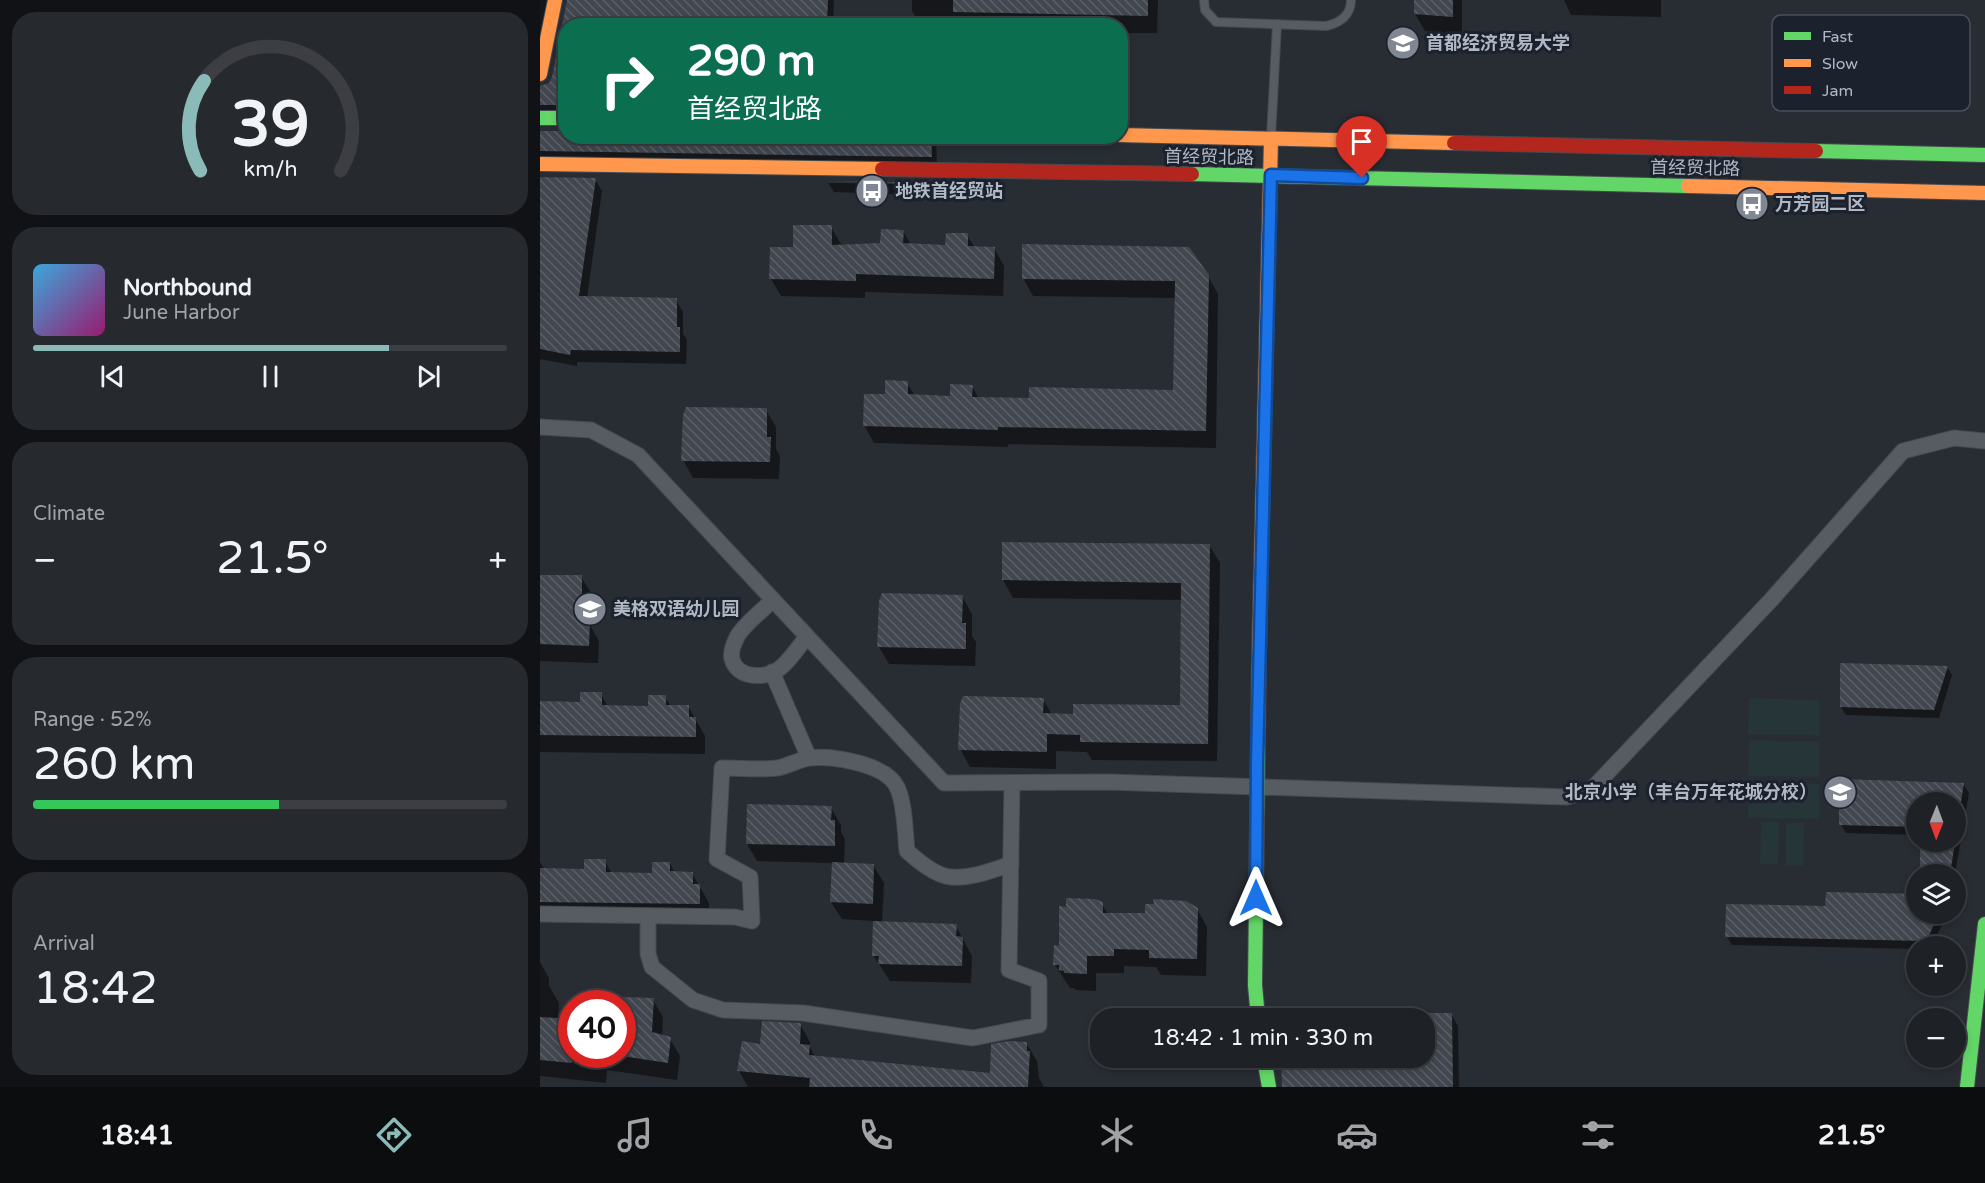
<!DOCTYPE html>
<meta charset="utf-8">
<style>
body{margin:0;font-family:"Varela Round","Noto Sans SC",sans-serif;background:#26292e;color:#f1f3f6;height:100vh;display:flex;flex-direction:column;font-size:22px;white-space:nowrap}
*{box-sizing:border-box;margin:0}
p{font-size:20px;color:#a1a3a7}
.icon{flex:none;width:33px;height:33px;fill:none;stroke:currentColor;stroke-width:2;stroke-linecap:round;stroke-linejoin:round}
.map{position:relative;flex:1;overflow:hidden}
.details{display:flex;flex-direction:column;gap:12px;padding:12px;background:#101215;width:540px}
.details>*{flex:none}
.guide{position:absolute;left:18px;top:18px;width:570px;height:126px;border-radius:24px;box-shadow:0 3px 9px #0003,0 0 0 2px #3c3e43;background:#0b6e4f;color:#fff;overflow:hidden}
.needle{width:39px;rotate:181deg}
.buttons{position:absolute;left:1366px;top:792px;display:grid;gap:12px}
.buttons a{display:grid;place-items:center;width:60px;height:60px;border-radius:50%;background:#1e2126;box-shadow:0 3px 9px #0003,0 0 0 2px #3c3e43;font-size:30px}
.speed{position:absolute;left:18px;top:990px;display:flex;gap:12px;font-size:30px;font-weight:700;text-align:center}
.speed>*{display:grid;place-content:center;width:78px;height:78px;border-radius:50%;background:#1e2126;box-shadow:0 3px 9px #0003,0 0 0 2px #3c3e43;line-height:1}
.speed .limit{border:9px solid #d22;background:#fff;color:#111}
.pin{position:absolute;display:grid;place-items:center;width:51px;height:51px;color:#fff;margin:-62px -26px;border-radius:50% 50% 50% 0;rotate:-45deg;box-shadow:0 0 6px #0007}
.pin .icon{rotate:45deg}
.me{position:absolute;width:66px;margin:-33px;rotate:0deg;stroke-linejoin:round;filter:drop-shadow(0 0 4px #0008)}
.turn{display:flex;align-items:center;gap:21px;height:126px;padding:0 30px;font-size:27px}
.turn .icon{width:78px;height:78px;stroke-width:2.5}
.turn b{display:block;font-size:42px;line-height:51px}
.big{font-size:45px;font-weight:600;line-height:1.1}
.details .tile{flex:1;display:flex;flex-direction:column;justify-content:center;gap:9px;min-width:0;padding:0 21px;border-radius:24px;background:#26292e}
.details .dial{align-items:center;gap:0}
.dial svg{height:156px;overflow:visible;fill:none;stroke:#3c3e43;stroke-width:7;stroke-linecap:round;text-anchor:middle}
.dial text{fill:#f1f3f6;stroke:none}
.song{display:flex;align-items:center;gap:18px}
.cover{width:72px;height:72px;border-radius:9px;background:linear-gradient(135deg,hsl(200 70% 55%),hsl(320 70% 35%))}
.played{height:6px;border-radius:3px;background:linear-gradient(90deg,#8bbbb9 75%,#3c3e43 75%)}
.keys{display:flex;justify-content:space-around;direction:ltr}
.heat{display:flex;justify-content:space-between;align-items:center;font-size:33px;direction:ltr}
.charge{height:9px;border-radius:4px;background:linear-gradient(90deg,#34c759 52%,#3c3e43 0)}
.trip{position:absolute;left:550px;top:1008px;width:345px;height:60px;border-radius:24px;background:#1e2126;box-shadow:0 3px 9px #0003,0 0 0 2px #3c3e43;font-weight:600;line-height:60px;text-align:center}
.tab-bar{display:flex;height:96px;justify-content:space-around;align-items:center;background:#0c0d0f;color:#a1a3a7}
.tab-bar .icon{width:42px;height:42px}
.tab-bar .selected{color:#8bbbb9}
.tab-bar b{font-size:27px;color:#f1f3f6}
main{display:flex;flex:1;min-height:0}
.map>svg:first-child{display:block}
.park{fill:#253538}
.shadow{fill:#0007}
.building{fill:url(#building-back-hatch)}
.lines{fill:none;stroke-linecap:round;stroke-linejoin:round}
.lane-casing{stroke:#454950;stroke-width:10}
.street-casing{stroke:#454950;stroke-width:17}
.fast-casing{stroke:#454950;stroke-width:16}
.slow-casing{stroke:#454950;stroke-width:16}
.jam-casing{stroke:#454950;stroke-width:16}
.lane{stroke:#575b62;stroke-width:8}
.street{stroke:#575b62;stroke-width:15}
.fast{stroke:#63d668;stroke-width:14}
.slow{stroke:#ff974d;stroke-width:14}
.jam{stroke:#b3261e;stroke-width:14}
.route-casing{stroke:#114b97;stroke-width:15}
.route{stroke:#1a73e8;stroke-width:10}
.labels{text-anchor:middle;stroke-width:6;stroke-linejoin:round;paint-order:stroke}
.poi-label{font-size:18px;font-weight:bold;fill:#b1b8c5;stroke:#1c222d;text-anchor:start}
.street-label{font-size:18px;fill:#b1b8c5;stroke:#1c222d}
.key{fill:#1c222d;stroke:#494f5b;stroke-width:1.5}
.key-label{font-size:16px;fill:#b1b8c5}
</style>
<main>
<section class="details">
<div class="tile dial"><svg viewBox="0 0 100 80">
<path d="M14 69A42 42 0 1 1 86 69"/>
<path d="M14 69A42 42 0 0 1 16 23" stroke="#8bbbb9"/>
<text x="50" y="56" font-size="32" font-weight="700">39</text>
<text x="50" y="72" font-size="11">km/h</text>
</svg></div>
<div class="tile">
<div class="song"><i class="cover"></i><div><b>Northbound</b><p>June Harbor</p></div></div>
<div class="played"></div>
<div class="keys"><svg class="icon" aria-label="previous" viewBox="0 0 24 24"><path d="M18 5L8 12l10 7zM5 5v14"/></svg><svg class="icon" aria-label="pause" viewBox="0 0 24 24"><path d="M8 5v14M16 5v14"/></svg><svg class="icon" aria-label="next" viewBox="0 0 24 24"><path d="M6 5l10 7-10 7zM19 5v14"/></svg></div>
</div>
<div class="tile"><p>Climate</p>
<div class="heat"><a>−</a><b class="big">21.5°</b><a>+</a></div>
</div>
<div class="tile"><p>Range · 52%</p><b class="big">260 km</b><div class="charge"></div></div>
<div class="tile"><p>Arrival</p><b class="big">18:42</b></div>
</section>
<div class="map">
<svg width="1445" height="1087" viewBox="0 0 1445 1087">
<defs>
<pattern id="building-back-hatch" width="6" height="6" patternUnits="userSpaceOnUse" patternTransform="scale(1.5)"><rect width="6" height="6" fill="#42474f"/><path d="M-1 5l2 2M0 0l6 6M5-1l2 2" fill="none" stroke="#5b5f67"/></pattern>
</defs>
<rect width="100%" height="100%" fill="#282c33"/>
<!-- park -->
<g class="park">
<path d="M1209,698L1279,700V735L1208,734Z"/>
<path d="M1209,740L1279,741V777L1208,776Z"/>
<path d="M1209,782L1279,784V819L1208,818Z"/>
<path d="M1221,822H1239L1238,865L1220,864Z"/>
<path d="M1246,823H1264L1263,866H1245Z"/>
</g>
<!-- shadow -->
<g class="shadow">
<path d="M0,0H17L0,52Z"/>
<path d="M27,0H294L293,26H26V117L0,119V88L10,84L14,77Z"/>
<path d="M372,0H618L617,33H580V26H381L372,11Z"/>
<path d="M875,0H922V34L885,31L875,14Z"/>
<path d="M1024,0H1121V17L1031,15Z"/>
<path d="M0,132L26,136H396L397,168L0,165Z"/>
<path d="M0,177L55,179L62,191L47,298L136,300L143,312V334L147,340L146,364L37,362V366L0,359Z"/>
<path d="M288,183L392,184L399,196L294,192Z"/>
<path d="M291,227L302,246L342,245L363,231L371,245L407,246L427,235L435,248H454L464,266L463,296L325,292V298L241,296L231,279L254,249Z"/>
<path d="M668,276L678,294L676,448L468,444V447L334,443L324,425L346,396L367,383L375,396L411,397L432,386L439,399H490L634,392L636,298L493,296L483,278Z"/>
<path d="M226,410L236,427V449L240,456L239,479L153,478L143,460Z"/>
<path d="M669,545L680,563L677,761L552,760L547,752L516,751V769L430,767L420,749L503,699L512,715H535L641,706L643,600L473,598L463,580Z"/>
<path d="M0,576L41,577L52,594L51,627L59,641L58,663L0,661Z"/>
<path d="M422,596L432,614V636L436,642L435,666L349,664L339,647Z"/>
<path d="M1407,667L1412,675L1399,718L1306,715L1301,707Z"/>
<path d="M61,694L68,707H110L125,697L131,706H148L165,736V754L0,752V702L42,703Z"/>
<path d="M1424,785L1429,793L1415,874H1381L1382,842H1416V802H1377V835L1306,833L1301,825Z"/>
<path d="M291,808L301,825V832L305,839L304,864L333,865L344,883L342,923L416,926L432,956L431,983L350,981L333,955L334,921L302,919L291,902L293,863L217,861L207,844Z"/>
<path d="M65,861L72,874H113L130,863L135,873H152L169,903V921L0,919V862L5,870H46Z"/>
<path d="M1377,895V914H1407L1392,946H1377V949L1192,945L1187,937L1287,908Z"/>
<path d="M562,904L568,915H606L657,909L667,927L666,976L621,975L616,967L584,966V973H556V991L536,990L534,988H530L515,965L520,947Z"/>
<path d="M0,962L9,978V986L19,1003L18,1020L32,1054H82V1004H77L78,998L113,1000L123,1017L122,1037L130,1039L140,1056L137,1080L67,1070L66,1083L0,1076Z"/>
<path d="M911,1014L918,1026L919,1087H743V1058H885V1018H743V1016Z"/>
<path d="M260,1024L270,1042V1047L275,1057L451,1074L486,1043L497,1061L499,1078L504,1087H208L199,1071L222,1046Z"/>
</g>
<!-- building -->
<g class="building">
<path d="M27,0H288L287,26H26V105H0V86L9,83L12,77Z"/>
<path d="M413,0H608V16L413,12Z"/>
<path d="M874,0H913V17L874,14Z"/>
<path d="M0,131H26V136H391L392,157L0,151Z"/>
<path d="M0,177L56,178L39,296L137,298V327H140V352L31,350L30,355L0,349Z"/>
<path d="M285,181L393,183V185Z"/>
<path d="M253,225H292V245L340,243L341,229L364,230L363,243L405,245L406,233H428V246L455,247L454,279L316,274V281L229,279L230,247H253Z"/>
<path d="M482,244L649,247L669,275L666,431L458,427V430L323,426L324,394H345V380L368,381V394L410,396V384L433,385L432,397L489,398V387L633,390L635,281L482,279Z"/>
<path d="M146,407L227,408V437H231L230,462L141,461L143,415Z"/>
<path d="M462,542L670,544L668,744L540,742V735L507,734V752L418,750L420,704L423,696L504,698L503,713L533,714V704L640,705L641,583L462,580Z"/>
<path d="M0,575H42V622H50L49,646L0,644Z"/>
<path d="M342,593L423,595L422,623H426V649L337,647L339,601Z"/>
<path d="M1300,663L1408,666L1394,710L1300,707Z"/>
<path d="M40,692H62V705L108,706V695H126V705H149V717H156V737L0,735V701L40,702Z"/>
<path d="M1299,779L1424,783L1421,802H1377V827L1299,825Z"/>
<path d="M207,804L292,806L291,820H295V846L206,844Z"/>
<path d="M1380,842H1415L1410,874H1380Z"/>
<path d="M44,859H66V872L112,873V862H130V871L153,872V884H160V904L0,902V868L44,869Z"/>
<path d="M292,862L334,864L333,904L290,902Z"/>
<path d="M1286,892L1377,894V914H1398L1387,941L1185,937L1186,904L1285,906Z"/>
<path d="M526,898L555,899L563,902V913H605V904H614L613,899L646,901L658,908L657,959L609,958V950L574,949V956H547V974L524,973V971L519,970V965H513L514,945L519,946V906L526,907Z"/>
<path d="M333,921L417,924L416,936L423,937L422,966L338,964L339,956H332Z"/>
<path d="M82,997L114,998L112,1032L131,1037L128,1063L82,1056Z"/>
<path d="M885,1013H912L913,1087H742L741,1058H885Z"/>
<path d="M0,1017L32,1019V1063L0,1060Z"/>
<path d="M222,1021L261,1023L260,1044L270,1045L269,1055L450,1073L451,1044L469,1041L487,1042V1051H490L488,1087H269L270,1078L197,1071L202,1041L220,1044Z"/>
</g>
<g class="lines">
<!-- lane casing -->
<g class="lane-casing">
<g id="lane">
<path d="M664,0L665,10L676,22L786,26C800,23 811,15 811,0"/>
<path d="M731,137L737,24"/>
</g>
</g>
<!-- street casing -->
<g class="street-casing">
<g id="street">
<path d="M0,427L51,430L98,455L404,783L568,782L1026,797L1051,790L1231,600L1363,451L1414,438L1445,441"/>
<path d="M233,600C223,610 203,625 197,637C194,643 190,652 192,659C197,679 226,679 239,669C250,661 258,647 267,637"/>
<path d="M232,672L269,758"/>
<path d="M0,914L195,917L212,921L210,877L177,859L182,768C200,768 220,770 238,768C248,766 258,760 269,758C292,755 346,764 357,787C365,803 365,833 367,851C378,861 396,876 411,877C431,879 453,870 471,864"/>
<path d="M108,916V954L112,967L153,1000L183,1010L263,1013L433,1038L499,1025V981L469,970L472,783"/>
</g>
</g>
<!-- fast casing -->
<g class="fast-casing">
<g id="fast">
<path d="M0,118H26"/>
<path d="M1276,151L1445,155"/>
<path d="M652,174L1148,186"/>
<path d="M718,1018L715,985L719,656"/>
<path d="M724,1058L729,1087"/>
<path d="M1427,1087L1445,924"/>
</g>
</g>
<!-- slow casing -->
<g class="slow-casing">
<g id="slow">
<path d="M0,74L15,0"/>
<path d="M580,135L914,143"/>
<path d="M0,164L342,169"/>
<path d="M1148,186L1445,193"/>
<path d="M719,656L731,139"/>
</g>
</g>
<!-- jam casing -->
<g class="jam-casing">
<g id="jam">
<path d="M914,143L1276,151"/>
<path d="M342,169L652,174"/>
</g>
</g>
<!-- lane -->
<use href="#lane" class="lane"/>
<!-- street -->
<use href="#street" class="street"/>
<!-- fast -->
<use href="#fast" class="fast"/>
<!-- slow -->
<use href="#slow" class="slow"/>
<!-- jam -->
<use href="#jam" class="jam"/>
</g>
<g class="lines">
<!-- route casing -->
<g class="route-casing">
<path id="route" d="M716,898L717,763L731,175L822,178"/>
</g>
<!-- route -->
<use href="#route" class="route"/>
</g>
<!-- icons -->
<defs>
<g id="university-disc" transform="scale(1.725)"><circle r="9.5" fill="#818792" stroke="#1c222d"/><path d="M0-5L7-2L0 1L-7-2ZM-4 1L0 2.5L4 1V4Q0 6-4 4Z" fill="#fff"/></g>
<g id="bus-disc" transform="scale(1.725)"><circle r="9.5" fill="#818792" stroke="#1c222d"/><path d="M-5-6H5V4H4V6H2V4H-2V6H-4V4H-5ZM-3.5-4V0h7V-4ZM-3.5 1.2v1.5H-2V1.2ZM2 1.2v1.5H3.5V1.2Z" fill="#fff"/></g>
<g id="school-disc" transform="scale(1.725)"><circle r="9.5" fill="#818792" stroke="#1c222d"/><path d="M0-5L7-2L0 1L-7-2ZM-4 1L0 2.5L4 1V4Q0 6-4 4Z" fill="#fff"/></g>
</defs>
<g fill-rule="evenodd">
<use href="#university-disc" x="863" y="43"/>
<use href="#bus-disc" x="332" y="191"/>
<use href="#bus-disc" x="1212" y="204"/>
<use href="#school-disc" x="50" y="609"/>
<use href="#school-disc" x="1300" y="792"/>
</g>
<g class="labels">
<!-- poi labels -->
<g class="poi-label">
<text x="886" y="49">首都经济贸易大学</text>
<text x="355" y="197">地铁首经贸站</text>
<text x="1235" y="210">万芳园二区</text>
<text x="73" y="615">美格双语幼儿园</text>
<text x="1277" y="798" text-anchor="end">北京小学（丰台万年花城分校）</text>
</g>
<!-- street labels -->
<g class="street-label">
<text transform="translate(669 157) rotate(1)" y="6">首经贸北路</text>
<text transform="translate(1155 168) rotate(1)" y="6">首经贸北路</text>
</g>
</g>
<!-- legend -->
<rect x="1232" y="15" width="198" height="96" rx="9" class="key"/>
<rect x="1244" y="32" width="27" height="8" fill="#63d668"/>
<rect x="1244" y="59" width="27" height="8" fill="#ff974d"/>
<rect x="1244" y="86" width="27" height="8" fill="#b3261e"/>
<g class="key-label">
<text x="1282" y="42">Fast</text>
<text x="1282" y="69">Slow</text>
<text x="1282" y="96">Jam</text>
</g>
</svg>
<div class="buttons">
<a><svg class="needle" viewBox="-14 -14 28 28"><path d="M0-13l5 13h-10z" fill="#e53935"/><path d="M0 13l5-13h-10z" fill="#a1a3a7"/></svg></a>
<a><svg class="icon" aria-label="layers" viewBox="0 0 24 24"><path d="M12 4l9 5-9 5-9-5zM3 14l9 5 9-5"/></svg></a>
<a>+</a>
<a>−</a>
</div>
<div class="speed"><div class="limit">40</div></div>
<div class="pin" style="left:822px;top:178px;background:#d93025"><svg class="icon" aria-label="arrive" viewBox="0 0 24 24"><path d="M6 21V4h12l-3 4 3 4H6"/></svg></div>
<svg class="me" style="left:716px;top:898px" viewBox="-20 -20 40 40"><path d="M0-17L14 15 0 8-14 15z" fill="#1a73e8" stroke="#fff" stroke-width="4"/></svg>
<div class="trip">18:42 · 1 min · 330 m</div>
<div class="guide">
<div class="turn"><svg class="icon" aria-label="right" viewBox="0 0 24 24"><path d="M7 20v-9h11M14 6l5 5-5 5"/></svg><div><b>290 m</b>首经贸北路</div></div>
</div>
</div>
</main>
<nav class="tab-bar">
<b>18:41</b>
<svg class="icon selected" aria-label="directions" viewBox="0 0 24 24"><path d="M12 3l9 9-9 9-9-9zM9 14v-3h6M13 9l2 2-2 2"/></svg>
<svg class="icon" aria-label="music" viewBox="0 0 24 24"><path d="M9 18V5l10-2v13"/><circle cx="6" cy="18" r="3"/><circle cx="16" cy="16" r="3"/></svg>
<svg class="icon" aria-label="phone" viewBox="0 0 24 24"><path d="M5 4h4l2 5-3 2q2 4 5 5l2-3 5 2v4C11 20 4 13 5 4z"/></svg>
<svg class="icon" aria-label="climate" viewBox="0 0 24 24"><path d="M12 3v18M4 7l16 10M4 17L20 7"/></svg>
<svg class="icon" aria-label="car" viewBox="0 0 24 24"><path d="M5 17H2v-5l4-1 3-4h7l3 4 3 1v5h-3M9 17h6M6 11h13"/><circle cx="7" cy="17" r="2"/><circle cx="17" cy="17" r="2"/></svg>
<svg class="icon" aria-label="filters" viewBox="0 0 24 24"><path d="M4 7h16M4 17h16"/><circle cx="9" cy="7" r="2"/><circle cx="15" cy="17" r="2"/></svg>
<b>21.5°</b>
</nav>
